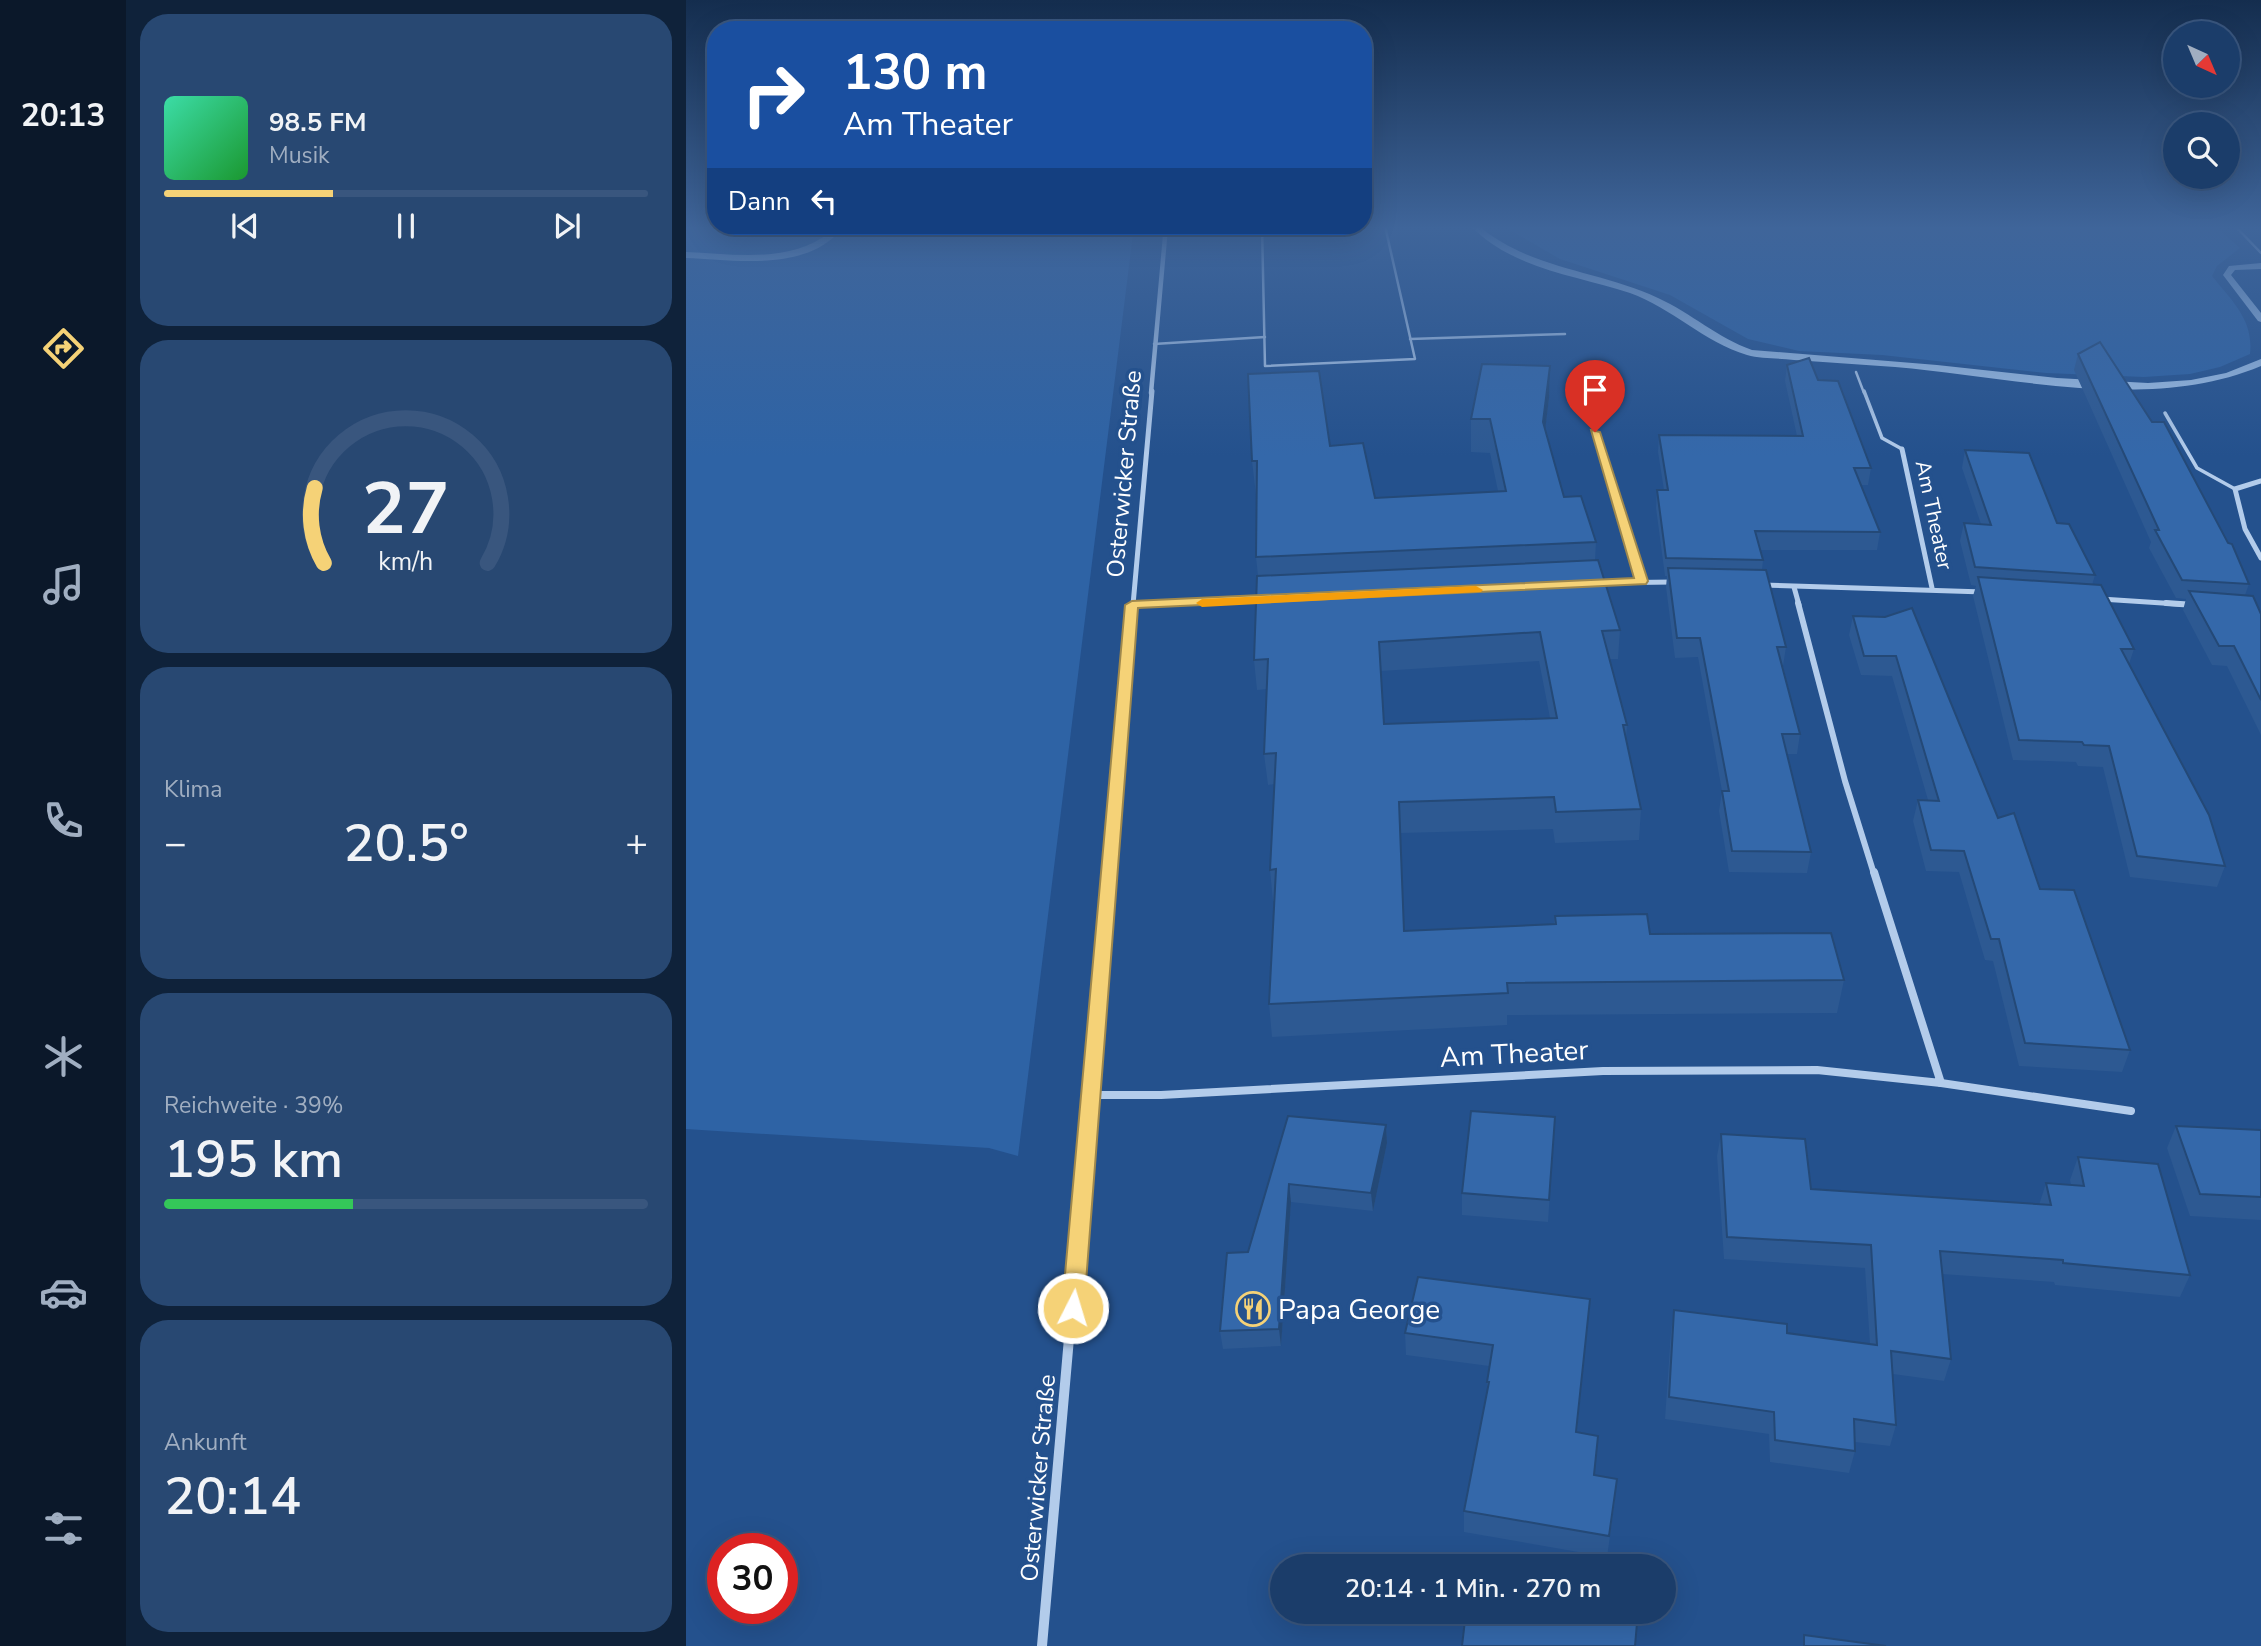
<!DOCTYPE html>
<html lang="de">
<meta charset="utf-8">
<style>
body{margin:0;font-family:"Nunito Sans",sans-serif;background:#284872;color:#f1f3f6;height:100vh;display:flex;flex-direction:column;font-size:26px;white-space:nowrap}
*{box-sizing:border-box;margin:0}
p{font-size:23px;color:#a0aec1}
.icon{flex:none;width:38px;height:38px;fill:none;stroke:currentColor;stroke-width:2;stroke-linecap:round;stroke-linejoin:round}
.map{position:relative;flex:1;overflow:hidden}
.drawer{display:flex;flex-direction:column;gap:14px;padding:14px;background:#0f223a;width:560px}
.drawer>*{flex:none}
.hud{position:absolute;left:21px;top:21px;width:665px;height:214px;border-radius:28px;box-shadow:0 7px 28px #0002,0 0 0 2px #39567e;background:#1a4fa0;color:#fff;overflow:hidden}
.needle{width:46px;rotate:136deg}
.buttons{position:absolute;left:1477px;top:21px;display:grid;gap:14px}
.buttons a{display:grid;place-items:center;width:77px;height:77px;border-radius:50%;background:#1b3d6a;box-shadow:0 7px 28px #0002,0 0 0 2px #39567e;font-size:35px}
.speed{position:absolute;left:21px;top:1533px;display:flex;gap:14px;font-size:35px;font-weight:700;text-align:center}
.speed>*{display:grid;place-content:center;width:91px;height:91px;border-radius:50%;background:#1b3d6a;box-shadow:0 7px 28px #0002,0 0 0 2px #39567e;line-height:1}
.speed .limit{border:10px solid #d22;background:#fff;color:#111}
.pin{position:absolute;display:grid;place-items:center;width:60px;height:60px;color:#fff;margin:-72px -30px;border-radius:50% 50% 50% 0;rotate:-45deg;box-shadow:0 0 7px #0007}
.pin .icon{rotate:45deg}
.me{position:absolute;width:77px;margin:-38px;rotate:5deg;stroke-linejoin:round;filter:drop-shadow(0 0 5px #0008)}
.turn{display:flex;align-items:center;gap:24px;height:147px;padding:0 21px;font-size:32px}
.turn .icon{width:91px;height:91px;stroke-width:2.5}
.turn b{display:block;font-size:49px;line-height:60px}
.then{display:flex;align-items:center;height:66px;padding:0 21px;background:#0003;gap:14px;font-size:26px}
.big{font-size:52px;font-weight:600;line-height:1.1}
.drawer .widget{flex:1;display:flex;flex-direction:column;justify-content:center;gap:10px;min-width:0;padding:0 24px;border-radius:28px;background:#284872}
.drawer .dial{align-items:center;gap:0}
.dial svg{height:182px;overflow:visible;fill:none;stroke:#39567e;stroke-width:7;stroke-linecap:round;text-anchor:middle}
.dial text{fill:#f1f3f6;stroke:none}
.song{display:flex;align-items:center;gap:21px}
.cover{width:84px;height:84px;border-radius:10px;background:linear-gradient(135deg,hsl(160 70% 55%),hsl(130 70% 35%))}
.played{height:7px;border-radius:4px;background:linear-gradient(90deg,#f5d277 35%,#39567e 35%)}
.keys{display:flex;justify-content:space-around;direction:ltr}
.heat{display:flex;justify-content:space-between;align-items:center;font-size:38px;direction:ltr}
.charge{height:10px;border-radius:5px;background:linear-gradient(90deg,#34c759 39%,#39567e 0)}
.trip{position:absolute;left:584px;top:1554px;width:406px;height:70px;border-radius:35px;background:#1b3d6a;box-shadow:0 7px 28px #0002,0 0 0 2px #39567e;font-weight:600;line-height:70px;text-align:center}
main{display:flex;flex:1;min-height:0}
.tabs{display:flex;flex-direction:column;width:126px;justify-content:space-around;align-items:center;background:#0b182a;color:#a0aec1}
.tabs .icon{width:49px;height:49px}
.tabs .current{color:#f5d277}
.tabs b{font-size:32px;color:#f1f3f6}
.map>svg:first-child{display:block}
.green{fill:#2e63a5}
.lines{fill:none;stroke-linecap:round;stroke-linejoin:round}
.stream{fill:#a7c7ec;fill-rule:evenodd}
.service-far1{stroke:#b3cceb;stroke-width:2.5}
.service{stroke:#b3cceb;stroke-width:3.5}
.minor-far4{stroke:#b3cceb;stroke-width:4.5}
.minor-far3{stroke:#b3cceb;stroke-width:5}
.minor-far2{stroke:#b3cceb;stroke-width:6}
.minor-far1{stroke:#b3cceb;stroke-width:8}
.minor{stroke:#b3cceb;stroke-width:10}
.wall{fill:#2d5992;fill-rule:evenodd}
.shaded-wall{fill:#244977}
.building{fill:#3468aa;stroke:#244977;stroke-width:2;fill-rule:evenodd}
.route{fill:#f5d277;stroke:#9f884d;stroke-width:2}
.slow{fill:#f59e0b}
.labels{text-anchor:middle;stroke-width:7;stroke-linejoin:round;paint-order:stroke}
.far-street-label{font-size:21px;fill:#fff;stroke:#24518d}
.street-label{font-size:24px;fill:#fff;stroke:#24518d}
.near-street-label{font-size:28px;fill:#fff;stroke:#24518d}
.near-poi-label{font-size:28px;fill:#fff;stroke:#24518d;text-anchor:start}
</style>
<main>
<nav class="tabs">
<b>20:13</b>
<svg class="icon current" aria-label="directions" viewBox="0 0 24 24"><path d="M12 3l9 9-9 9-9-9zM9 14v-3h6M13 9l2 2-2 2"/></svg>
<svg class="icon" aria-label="music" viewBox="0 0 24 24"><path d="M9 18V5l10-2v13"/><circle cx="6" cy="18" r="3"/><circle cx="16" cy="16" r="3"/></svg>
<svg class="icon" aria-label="phone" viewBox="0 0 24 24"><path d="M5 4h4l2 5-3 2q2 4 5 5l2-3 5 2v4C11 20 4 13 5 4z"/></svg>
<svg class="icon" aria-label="climate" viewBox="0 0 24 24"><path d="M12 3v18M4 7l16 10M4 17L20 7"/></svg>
<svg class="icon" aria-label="car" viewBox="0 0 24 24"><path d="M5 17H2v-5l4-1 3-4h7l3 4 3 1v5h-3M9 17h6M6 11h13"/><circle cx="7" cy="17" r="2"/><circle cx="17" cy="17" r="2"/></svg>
<svg class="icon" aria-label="filters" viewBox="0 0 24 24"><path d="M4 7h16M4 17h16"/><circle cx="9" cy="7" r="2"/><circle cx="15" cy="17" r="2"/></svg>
</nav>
<section class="drawer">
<div class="widget">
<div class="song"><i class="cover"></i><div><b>98.5 FM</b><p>Musik</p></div></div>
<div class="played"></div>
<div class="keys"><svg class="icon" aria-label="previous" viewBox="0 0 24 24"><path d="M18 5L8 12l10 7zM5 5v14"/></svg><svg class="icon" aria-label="pause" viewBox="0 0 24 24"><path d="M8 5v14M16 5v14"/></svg><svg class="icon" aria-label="next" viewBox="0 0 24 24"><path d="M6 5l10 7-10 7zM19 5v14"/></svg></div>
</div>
<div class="widget dial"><svg viewBox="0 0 100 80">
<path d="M14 69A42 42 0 1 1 86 69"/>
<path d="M14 69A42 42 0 0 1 10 36" stroke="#f5d277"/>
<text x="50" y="56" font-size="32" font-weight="700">27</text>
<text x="50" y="72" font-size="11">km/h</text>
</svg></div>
<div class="widget"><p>Klima</p>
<div class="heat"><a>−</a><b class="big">20.5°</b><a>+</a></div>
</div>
<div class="widget"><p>Reichweite · 39%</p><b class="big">195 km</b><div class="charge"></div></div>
<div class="widget"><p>Ankunft</p><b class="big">20:14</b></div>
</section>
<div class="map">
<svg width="1575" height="1646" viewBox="0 0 1575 1646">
<rect width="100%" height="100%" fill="#24518d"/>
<!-- green -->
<g class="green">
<path d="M0,226H448L332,1156L303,1148L0,1129Z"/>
<path d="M817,226H1529L1554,248L1531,266L1526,276C1546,301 1568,320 1564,354L1534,367L1504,374L1458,377L1360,373L1196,355L1113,351L1062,339L984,295L874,259Z"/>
</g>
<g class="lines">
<!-- stream -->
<g class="stream">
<path d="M785,226H793C845,270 913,270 972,298C1005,313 1032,338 1066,350L1251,365L1371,378L1462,383L1505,380L1540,373L1575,359V366C1463,413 1326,377 1209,367C1175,365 1142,362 1108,360C1093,358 1075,359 1061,355C1018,342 986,308 944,293C890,275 826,269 785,226Z"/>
<path d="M144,232L151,234C115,271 47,260 0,258V252C47,254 105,264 144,232Z"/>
<path d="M1575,263V269L1549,270L1545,275L1575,313V322L1572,321L1537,275L1543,266Z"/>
</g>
<!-- service-far1 -->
<g class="service-far1">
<path d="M576,226L579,366L729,359L699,226"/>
<path d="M1549,226L1575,253"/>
<path d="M724,339L879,334"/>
<path d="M468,344L579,337"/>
<path d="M1170,372L1178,393"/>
</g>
<!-- service -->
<g class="service">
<path d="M1178,391L1196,438L1216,449"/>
<path d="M1479,413L1511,468L1549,489"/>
</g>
<!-- minor-far4 -->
<path class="minor-far4" d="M465,393L480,226"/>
<!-- minor-far3 -->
<g class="minor-far3">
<path d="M909,432L956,581"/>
<path d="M1216,449L1246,588"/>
<path d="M1575,481L1549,489L1559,529L1575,558"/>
<path d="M911,583L987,582"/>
<path d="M1076,585L1298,592"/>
<path d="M1108,587L1113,605"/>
<path d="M1415,599L1507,605"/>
<path d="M447,605L466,391"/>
<path d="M448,605L578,600"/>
</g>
<!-- minor-far2 -->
<g class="minor-far2">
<path d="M1112,603L1159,781L1188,874"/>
<path d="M1480,603L1508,605"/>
<path d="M446,605L494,603"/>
<path d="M423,874L447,603"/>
</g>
<!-- minor-far1 -->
<g class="minor-far1">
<path d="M1255,1083L1445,1111"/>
<path d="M403,1095H475L917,1071L1131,1070L1255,1083L1188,872"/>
<path d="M394,1214L424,872"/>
</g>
<!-- minor -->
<path class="minor" d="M356,1646L394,1213"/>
</g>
<!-- wall -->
<g class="wall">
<path d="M1392,354L1563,584L1559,595L1575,614V735L1541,666L1526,665L1497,610L1500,599L1490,598L1463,548L1465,542L1388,370Z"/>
<path d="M1101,365L1132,380L1185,468L1182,485H1175L1194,532L1191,550H1074L1077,560L1076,570L1100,647L1097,666L1114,734L1111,754H1101L1125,852L1121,873L1043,872L1033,811L1036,791L1012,657L989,658L980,587L981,576H979L970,508L971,490H978L972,452L973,435L1111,436L1099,381Z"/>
<path d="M864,366L863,398L859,430L878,497L910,542L909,561L934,630L932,659H924L941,725L940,739L955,809L953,840L869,843L867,829L714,833L718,931L868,924L869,916L964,934L1158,980L1151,1013L821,1015V1025L586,1037L583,1004L588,901H587L584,870L588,784L582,785L578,754L581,689L571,690L568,660L572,576L570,557L571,495H570L566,461L644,446L689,498L812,491L804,453L785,452V419ZM853,661L864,718L698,724L695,671Z"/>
<path d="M1279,450L1371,523L1409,575L1406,585L1448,649L1443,664L1539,866L1531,887L1444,877L1417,767L1392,766L1390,762L1327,760L1287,596L1290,586L1285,585L1274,541L1278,523L1295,524L1276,468Z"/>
<path d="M1167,616L1199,617L1312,818L1354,889L1444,1050L1436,1072L1333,1066L1307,961L1299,960L1273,872L1240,871L1227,821L1232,800H1242L1206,676L1175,675L1163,635Z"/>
<path d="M602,1116L700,1125L701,1143L687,1211L605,1202L595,1346L537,1349L534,1331L562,1252Z"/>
<path d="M869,1117L862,1222L776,1215V1193Z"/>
<path d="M1490,1126L1575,1130V1220L1504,1216L1481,1148Z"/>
<path d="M1035,1134L1125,1189L1353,1205L1360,1183L1385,1185L1384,1180L1392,1157L1504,1275L1494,1297L1369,1285L1368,1282L1256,1274L1265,1359L1258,1381L1207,1374L1210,1425L1204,1446L1169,1442V1451L1163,1473L1084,1462L1083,1434L979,1419L985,1332L988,1310L1101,1333L1184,1344L1179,1268L1038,1259L1031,1156Z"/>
<path d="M902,1321L891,1432L908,1475L929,1501L921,1557L778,1532V1511L801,1397V1382L803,1366L720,1355L719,1333Z"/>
</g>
<!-- shaded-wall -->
<g class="shaded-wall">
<path d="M864,366L863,398L856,456L857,422Z"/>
<path d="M700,1125L701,1143L687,1211L685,1193Z"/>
<path d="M603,1184L605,1202L595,1346L593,1329Z"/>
<path d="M904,1299L902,1321L888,1454L890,1432Z"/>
</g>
<!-- building -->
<g class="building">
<path d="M1414,342L1466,422H1478L1542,543L1546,544L1563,584L1496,580L1469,530H1473L1392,354Z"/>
<path d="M1123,358L1132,380L1152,381L1185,468H1168L1194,532L1069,531L1077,560L980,558L971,490H982L973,435L1117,436L1101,365Z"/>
<path d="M796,364L864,366L857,422L878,497L895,496L910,542L570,557L571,461H566L562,374L633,371L644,446L677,443L689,498L820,491L804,419H785Z"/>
<path d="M1279,450L1343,453L1371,523L1383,524L1409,575L1289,567L1278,523L1305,525Z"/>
<path d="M912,560L934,630L916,631L941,725H937L955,809L870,812L868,797L713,802L718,931L870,924L869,916L961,914L964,934L1145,933L1158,980L821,983L822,993L583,1004L590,869L584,870L590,753L578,754L582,659L568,660L571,576ZM854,632L871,718L698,724L693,642Z"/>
<path d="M982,568L1080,570L1100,647H1091L1114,734H1096L1125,852L1046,851L1036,791H1043L1014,638H991Z"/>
<path d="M1292,577L1415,585L1448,649H1435L1523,815L1539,866L1451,856L1423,746L1398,745L1396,742L1333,740Z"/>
<path d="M1503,591L1567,596L1575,614V700L1548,646H1533Z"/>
<path d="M1226,608L1312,818L1328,813L1354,889L1388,890L1444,1050L1339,1043L1313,939H1305L1278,851L1245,850L1232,800L1253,801L1210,656H1178L1167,616L1199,617Z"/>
<path d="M785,1111L869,1117L863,1200L776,1193Z"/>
<path d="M602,1116L700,1125L685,1193L603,1184L593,1329L534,1331L541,1253L562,1252Z"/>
<path d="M1490,1126L1575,1130V1197L1514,1194Z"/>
<path d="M1035,1134L1119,1139L1125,1189L1365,1205L1360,1183L1398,1186L1392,1157L1472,1164L1504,1275L1377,1263V1260L1254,1251L1265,1359L1205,1351L1210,1425L1168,1419L1169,1451L1089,1440L1088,1412L983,1397L988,1310L1101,1324V1333L1191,1345L1185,1245L1041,1237Z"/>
<path d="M732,1277L904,1299L890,1432L912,1436L908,1475L931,1479L923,1536L778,1511L803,1382H801L807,1345L719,1333Z"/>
<path d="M780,1612H861L951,1623L949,1646H776Z"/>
<path d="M1118,1635L1200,1646H1118Z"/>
</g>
<!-- sky -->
<linearGradient id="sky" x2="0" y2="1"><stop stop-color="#142d4e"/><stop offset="0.5" stop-color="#3f659a"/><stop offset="1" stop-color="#3f659a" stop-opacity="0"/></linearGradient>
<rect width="1575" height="456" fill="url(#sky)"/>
<!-- route -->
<path class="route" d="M905,430L914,432L962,581L960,584L452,608L398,1308L395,1315L387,1318L379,1315L376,1308L439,605L446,601L948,578Z"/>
<!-- slow -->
<path class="slow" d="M790,586L797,590L795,592L516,607L510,603L516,599Z"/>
<!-- icons -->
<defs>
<g id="restaurant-ring" transform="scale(1.75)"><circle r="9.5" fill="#24518d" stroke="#f5d277" stroke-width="1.5"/><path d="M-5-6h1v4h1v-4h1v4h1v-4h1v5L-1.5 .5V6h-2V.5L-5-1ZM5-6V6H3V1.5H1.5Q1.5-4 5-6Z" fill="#f5d277"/></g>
</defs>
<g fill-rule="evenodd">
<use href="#restaurant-ring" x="567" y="1309"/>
</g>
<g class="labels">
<!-- far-street labels -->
<g class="far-street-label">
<text transform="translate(1248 515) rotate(78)" y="7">Am Theater</text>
</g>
<!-- street labels -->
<g class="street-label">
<text transform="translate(438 474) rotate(-85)" y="8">Osterwicker Straße</text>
<text transform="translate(352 1478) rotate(-85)" y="8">Osterwicker Straße</text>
</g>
<!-- near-street labels -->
<g class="near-street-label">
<text transform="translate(828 1053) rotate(-3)" y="10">Am Theater</text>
</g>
<!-- near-poi labels -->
<g class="near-poi-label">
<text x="592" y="1319">Papa George</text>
</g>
</g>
</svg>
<div class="buttons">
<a><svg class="needle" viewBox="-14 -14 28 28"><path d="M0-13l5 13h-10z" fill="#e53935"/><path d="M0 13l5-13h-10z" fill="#a0aec1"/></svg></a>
<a><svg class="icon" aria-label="search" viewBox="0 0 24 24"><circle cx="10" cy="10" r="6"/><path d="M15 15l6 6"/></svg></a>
</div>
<div class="speed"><div class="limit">30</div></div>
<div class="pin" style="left:909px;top:432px;background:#d93025"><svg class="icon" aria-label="arrive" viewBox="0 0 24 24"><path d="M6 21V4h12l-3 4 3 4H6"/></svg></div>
<svg class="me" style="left:387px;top:1308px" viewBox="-20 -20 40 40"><circle r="17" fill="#f5d277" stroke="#fff" stroke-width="3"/><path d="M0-11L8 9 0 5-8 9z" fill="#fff"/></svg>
<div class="trip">20:14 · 1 Min. · 270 m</div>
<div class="hud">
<div class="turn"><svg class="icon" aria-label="right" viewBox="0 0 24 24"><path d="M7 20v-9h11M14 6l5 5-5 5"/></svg><div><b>130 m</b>Am Theater</div></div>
<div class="then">Dann<svg class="icon" aria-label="left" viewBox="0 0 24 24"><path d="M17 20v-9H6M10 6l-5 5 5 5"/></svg></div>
</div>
</div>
</main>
